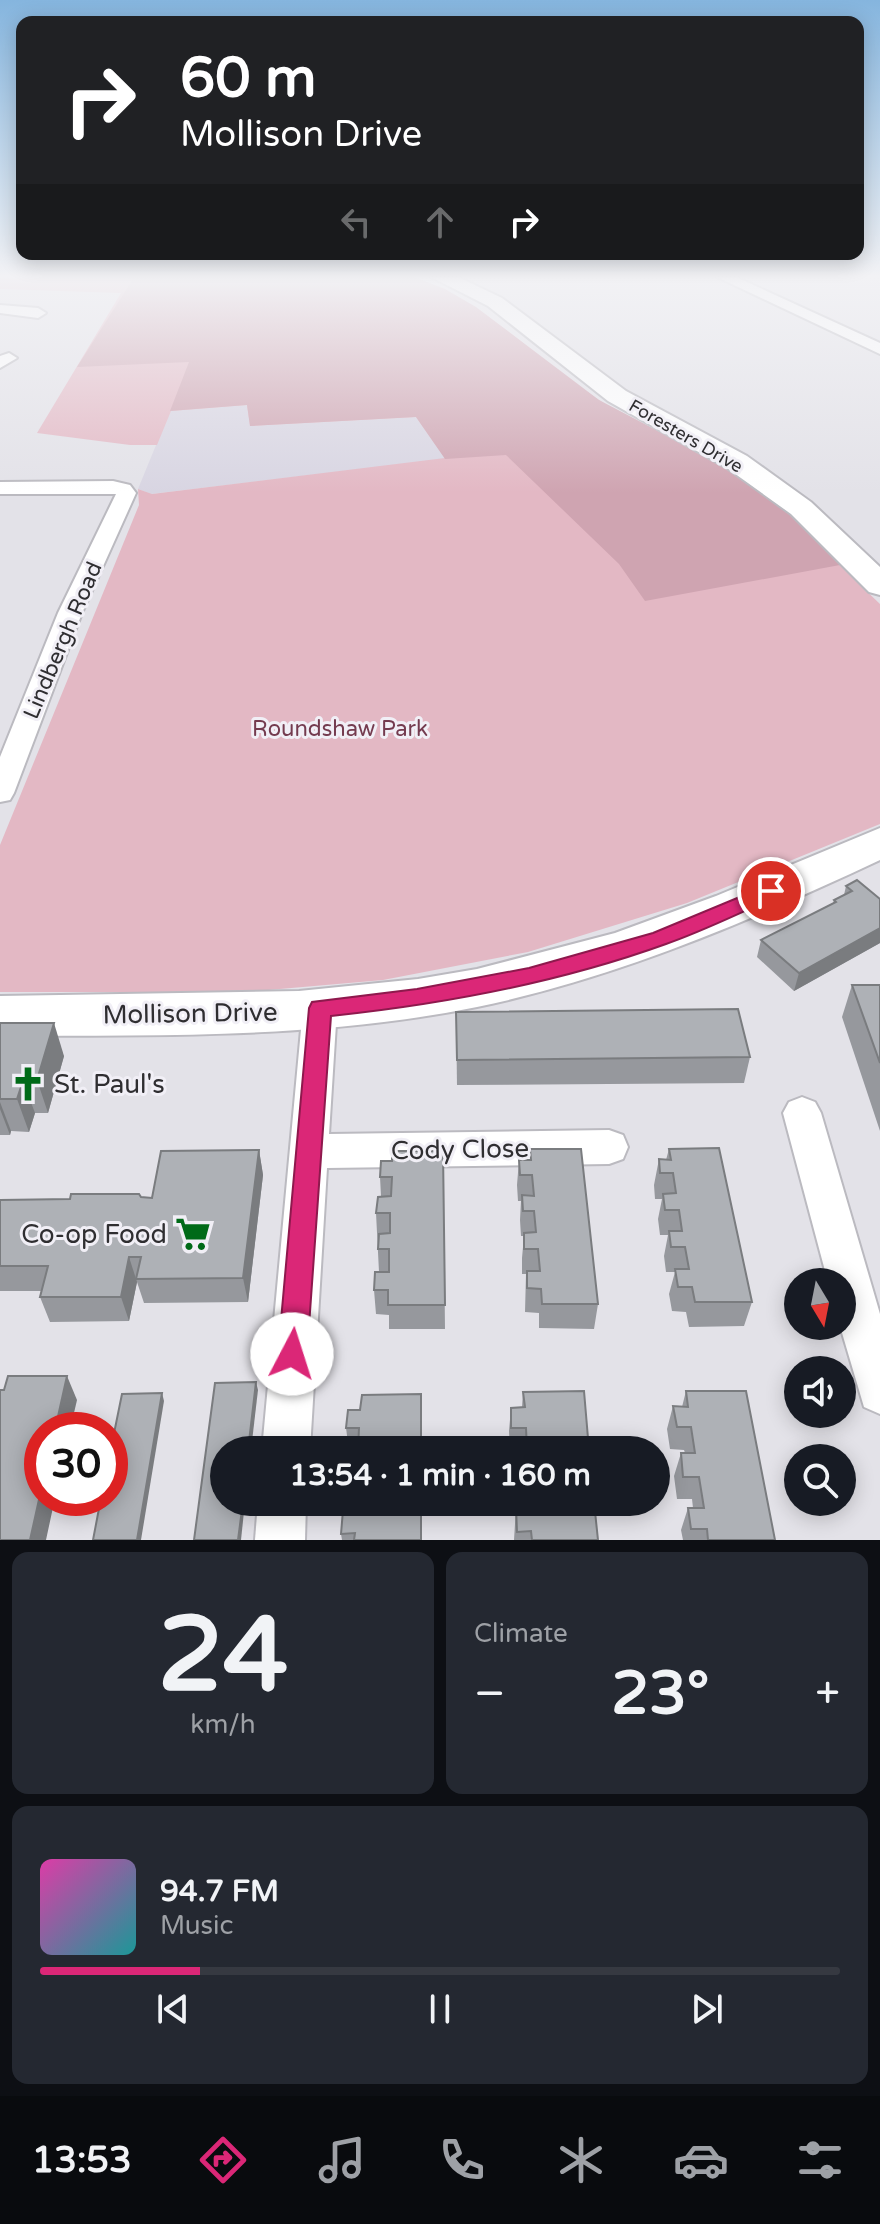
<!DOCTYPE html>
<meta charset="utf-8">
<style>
body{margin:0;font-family:"Varela Round",sans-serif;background:#242831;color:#f1f3f6;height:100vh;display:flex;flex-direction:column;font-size:30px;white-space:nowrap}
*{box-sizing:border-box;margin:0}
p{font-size:26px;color:#9ea1a6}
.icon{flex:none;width:44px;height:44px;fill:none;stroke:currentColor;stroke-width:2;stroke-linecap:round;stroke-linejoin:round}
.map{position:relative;height:1540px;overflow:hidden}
.sheet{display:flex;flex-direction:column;gap:12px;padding:12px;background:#0d0f14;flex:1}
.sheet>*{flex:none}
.hud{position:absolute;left:16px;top:16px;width:848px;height:244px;border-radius:16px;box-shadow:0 4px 20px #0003;background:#202124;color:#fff;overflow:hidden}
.needle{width:52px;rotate:170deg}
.fabs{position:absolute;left:784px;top:1268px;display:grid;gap:16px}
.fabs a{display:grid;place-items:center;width:72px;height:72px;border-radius:50%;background:#171b24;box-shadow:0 4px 20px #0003;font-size:40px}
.speed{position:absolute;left:24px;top:1412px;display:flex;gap:16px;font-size:40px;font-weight:700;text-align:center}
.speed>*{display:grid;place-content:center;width:104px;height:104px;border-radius:50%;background:#171b24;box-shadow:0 4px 20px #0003;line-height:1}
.speed .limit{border:12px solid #d22;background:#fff;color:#111}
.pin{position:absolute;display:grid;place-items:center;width:68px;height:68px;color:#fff;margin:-34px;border:4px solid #fff;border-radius:50%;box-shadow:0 2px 8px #0007}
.me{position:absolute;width:88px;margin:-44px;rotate:5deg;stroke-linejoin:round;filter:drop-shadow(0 0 6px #0008)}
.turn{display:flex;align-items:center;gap:28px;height:168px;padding:0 32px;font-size:36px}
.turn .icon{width:104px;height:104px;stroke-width:2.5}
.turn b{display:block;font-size:56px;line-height:68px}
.lanes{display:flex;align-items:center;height:76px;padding:0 32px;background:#0003;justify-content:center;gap:40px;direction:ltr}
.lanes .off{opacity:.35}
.big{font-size:60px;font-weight:700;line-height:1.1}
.sheet .widget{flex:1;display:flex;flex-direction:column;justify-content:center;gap:12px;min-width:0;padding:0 28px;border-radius:16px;background:#242831}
.sheet .dial{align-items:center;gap:0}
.dial b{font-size:104px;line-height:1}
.song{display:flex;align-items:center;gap:24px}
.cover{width:96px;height:96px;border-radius:12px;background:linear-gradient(135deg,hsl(320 70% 55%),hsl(180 70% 35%))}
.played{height:8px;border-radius:4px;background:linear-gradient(90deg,#db2777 20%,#363941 20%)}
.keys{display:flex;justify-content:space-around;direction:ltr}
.heat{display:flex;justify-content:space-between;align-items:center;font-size:44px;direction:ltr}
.sheet .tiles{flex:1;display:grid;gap:12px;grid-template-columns:1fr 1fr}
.widget:last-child{grid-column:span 2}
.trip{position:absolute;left:210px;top:1436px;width:460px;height:80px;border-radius:40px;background:#171b24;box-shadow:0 4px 20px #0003;font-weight:700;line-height:80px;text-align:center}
.menu{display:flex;height:128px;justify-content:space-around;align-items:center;background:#090b0e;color:#9ea1a6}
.menu .icon{width:56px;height:56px}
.menu .on{color:#db2777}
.menu b{font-size:36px;color:#f1f3f6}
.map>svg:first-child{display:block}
.built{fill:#d8d5e2}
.green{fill:#e3b8c4}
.forest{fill:#cfa4b1}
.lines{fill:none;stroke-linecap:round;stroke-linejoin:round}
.minor-casing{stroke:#bbbac0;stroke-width:4}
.secondary-casing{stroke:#bbbac0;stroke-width:4}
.minor{fill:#fff;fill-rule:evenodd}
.secondary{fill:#fff;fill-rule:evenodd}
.wall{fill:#96989d}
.shaded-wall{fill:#7a7c7f}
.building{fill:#aeb1b6;stroke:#7a7c7f;stroke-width:2}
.route{fill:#db2777;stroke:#8e194d;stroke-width:2}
.labels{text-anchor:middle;stroke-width:6;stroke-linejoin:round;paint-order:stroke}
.far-street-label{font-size:18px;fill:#2f2e31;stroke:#f1eff6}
.street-label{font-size:22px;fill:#2f2e31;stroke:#f1eff6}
.park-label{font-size:22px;fill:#743b4f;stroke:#f1eff6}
.near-street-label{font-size:26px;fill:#2f2e31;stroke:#f1eff6}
.near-poi-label{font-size:26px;fill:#2f2e31;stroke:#f1eff6;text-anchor:start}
</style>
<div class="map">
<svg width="880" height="1540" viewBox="0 0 880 1540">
<rect width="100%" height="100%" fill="#e3e2e8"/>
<!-- built -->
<path class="built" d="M248,405L250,426L417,417L445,459L151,494L138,489L170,411Z"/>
<!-- green -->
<path class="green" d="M0,277H414C487,304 533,356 596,398C636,425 685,440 725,467C785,507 828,554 880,604V824L687,903L528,952L383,980L244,992H0V845L139,505L138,489L152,494L445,458L416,417L250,426L247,405L171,411L157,445H130L37,433L121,293L0,289Z"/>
<!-- forest -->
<path class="forest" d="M115,277H414L445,289L476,307L599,400L723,465L786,511L840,565L645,601L619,564L506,455L445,459L416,417L250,426L247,405L170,411L189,362L77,367L133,279Z"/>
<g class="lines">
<!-- minor casing -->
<g class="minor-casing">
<g id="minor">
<path d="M717,277H736L880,343V354Z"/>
<path d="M0,305L38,308L46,313L38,318L0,313Z"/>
<path d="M9,353L17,358L0,368V356Z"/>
<path d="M113,481L130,485L136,493L82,613L14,793L10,800L0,802V757L58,613L116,494H0V482Z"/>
<path d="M320,994L332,998L337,1008L329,1134L609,1130L623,1135L628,1147L623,1159L609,1164L327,1168L310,1450H262L303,1008L308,998Z"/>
<path d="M802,1097L815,1102L821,1113L880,1314V1414L864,1407L840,1326L842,1282H828L783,1113L789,1102Z"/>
<path d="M258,1502H306L305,1540H255Z"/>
</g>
</g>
<!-- secondary casing -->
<g class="secondary-casing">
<g id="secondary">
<path d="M431,277H458L502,298L626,391L747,456L811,502L880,567V595L869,592L791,514L727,468L608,401L488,306Z"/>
<path d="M880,828V860C750,921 617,978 477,1007C320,1039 159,1035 0,1036V996L299,991L418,979L477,969L615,933L716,896Z"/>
</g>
</g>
<!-- minor -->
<use href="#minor" class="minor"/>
<!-- secondary -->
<use href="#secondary" class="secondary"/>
</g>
<!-- wall -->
<g class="wall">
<path d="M846,886L880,899V943L794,991L757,957L761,940L833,903L834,900L844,895Z"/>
<path d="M852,985H880V1131L842,1017Z"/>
<path d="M456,1012L750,1057L744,1083L457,1085Z"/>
<path d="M0,1023L64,1056L48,1113H35L29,1132L11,1131L10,1135H0Z"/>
<path d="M530,1149L598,1304L594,1329L539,1328V1313L525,1312L526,1274H522V1258L524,1236H521L520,1220L521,1201H518L517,1185L519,1160H530Z"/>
<path d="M669,1149L752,1302L744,1326L689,1327L686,1312L672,1311L669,1294L675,1272H666L664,1256L668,1235H660L658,1219L662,1199H655L654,1185L659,1159L666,1160Z"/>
<path d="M259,1150L263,1175L248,1302L144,1303L137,1282L129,1321L50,1322L40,1297L42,1291H0V1200L152,1198Z"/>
<path d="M443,1151L445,1329H389V1315L376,1314L374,1290L379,1272L376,1213L381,1196L380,1177L392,1161Z"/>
<path d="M686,1391L775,1540H683L681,1530L688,1508H693L692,1499H677L674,1476L681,1453H685L684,1450L670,1449L667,1429L673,1406L682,1407Z"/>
<path d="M523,1392L589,1450H510L509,1431L511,1408L522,1407Z"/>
<path d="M348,1410L421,1450H349L346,1428Z"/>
<path d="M344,1502H421V1540H342L341,1534L356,1511V1503L344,1504Z"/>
<path d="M526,1502H594L598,1540H514L516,1508H526Z"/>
</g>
<!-- shaded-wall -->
<g class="shaded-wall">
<path d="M880,928V943L794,991L799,973Z"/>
<path d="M54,1023L64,1056L48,1113L37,1080Z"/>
<path d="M23,1081L35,1113L29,1132L17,1099Z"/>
<path d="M0,1102L11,1131L10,1135L0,1109Z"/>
<path d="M259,1150L263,1175L248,1302L243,1278Z"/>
<path d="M129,1257L137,1282L129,1321L121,1297Z"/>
<path d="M67,1376L77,1400L70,1430H55Z"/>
<path d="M256,1382L258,1390L251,1450H248Z"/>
<path d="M162,1393L164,1401L141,1540H137Z"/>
<path d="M42,1486V1498H55L46,1540H30Z"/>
<path d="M243,1502H245L241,1540H238Z"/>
</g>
<!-- building -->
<g class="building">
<path d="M857,880L880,899V928L799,973L761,940L836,902L834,900L852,891L846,886Z"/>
<path d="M852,985H880V1063Z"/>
<path d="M738,1009L750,1057L457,1060L456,1012Z"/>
<path d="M0,1023H54L37,1080L23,1081L17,1099H0Z"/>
<path d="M719,1148L752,1302H695L692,1287H678L675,1269H689L685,1247H671L669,1231H682L679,1210H665L663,1194L676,1193L673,1173H660L659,1159L671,1160L669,1149Z"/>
<path d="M530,1149H581L598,1304H542L541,1289L527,1288V1271H540L538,1249H524V1233L536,1232L534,1211H523L522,1195L534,1196L532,1175H520L519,1160H531Z"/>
<path d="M259,1150L243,1278L136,1279L141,1257H129L121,1297H40L48,1266H0V1200L70,1199L71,1194H139L141,1197L152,1198L161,1151Z"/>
<path d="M392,1151H443L445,1305H388V1290H374L375,1272H389V1249H378L379,1234L390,1233V1213H376L378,1197L391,1196L392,1177H380L381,1161H392Z"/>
<path d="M8,1376H67L55,1430H42V1486L30,1540H0V1390H4Z"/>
<path d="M256,1382L248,1450H224V1502H243L238,1540H194L215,1383Z"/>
<path d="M584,1391L589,1450H527L526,1428H511V1408L525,1407L523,1392Z"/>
<path d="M686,1391H746L775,1540H708L707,1529H691L688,1508H704L699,1477H683L681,1453H695L691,1427H677L673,1406L688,1407Z"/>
<path d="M162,1393L137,1540H93L101,1498H110V1453L122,1394Z"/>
<path d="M421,1394V1450H358L359,1428H346L348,1410H360L362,1395Z"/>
<path d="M356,1502H421V1540H354L355,1533L341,1534L343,1510L356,1511Z"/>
<path d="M530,1502H594L598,1540H532L531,1531L517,1532L516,1508H530Z"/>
</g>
<!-- sky -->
<linearGradient id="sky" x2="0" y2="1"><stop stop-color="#85b5de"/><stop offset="0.56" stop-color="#f2f2f5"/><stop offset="1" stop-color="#f2f2f5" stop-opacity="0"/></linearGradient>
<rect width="880" height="493" fill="url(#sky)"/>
<!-- route -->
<path class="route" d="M771,884L779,886L782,891L779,896C741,912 704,931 666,944C558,983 445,1004 331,1016L307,1354L302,1364L292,1369L282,1364L278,1354L309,1008L312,1002L417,989L529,968L653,933Z"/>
<!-- icons -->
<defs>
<g id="church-bare" transform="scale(2.76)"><path d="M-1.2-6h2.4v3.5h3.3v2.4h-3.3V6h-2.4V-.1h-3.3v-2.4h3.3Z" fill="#006a18" stroke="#f1eff6" stroke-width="2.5" paint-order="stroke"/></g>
<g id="supermarket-bare" transform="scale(2.76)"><path d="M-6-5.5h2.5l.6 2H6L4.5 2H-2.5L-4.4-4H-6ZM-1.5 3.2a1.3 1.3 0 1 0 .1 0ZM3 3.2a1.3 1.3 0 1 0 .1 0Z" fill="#006a18" stroke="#f1eff6" stroke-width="2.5" paint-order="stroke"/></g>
</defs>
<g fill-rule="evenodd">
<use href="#church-bare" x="28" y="1084"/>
<use href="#supermarket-bare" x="193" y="1234"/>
</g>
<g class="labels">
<!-- far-street labels -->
<g class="far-street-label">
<text transform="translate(686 436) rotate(30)" y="6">Foresters Drive</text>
</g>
<!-- street labels -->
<g class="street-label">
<text transform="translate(62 640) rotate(-67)" y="8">Lindbergh Road</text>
</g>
<!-- park labels -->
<g class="park-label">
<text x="340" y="736">Roundshaw Park</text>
</g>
<!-- near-street labels -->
<g class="near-street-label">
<text transform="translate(190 1013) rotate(-1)" y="9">Mollison Drive</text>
<text transform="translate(460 1149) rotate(-1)" y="9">Cody Close</text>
</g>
<!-- near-poi labels -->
<g class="near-poi-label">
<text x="54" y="1093">St. Paul's</text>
<text x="167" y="1243" text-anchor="end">Co-op Food</text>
</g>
</g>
</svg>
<div class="fabs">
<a><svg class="needle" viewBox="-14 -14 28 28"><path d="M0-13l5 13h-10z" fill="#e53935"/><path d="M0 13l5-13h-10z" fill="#9ea1a6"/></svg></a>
<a><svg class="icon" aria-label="sound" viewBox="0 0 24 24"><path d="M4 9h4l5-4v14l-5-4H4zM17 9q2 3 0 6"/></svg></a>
<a><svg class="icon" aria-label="search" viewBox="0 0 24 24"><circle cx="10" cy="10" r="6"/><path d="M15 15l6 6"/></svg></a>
</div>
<div class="speed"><div class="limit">30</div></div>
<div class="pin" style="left:771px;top:891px;background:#d93025"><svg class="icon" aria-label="arrive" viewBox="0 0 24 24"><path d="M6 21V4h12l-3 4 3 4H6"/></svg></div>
<svg class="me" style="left:292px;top:1354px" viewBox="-20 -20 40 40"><circle r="19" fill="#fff"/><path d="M0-13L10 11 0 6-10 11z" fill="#db2777"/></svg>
<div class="trip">13:54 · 1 min · 160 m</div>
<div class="hud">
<div class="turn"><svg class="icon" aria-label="right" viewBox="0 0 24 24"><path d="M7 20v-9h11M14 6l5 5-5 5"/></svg><div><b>60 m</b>Mollison Drive</div></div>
<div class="lanes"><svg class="icon off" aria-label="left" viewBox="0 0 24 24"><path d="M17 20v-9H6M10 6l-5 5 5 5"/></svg><svg class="icon off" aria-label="ahead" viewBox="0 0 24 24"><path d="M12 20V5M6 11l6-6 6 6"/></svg><svg class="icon" aria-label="right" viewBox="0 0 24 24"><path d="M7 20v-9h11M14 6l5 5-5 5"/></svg></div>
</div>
</div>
<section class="sheet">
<div class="tiles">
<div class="widget dial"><b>24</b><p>km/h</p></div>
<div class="widget"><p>Climate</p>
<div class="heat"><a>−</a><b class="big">23°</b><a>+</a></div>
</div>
<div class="widget">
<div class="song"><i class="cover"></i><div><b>94.7 FM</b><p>Music</p></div></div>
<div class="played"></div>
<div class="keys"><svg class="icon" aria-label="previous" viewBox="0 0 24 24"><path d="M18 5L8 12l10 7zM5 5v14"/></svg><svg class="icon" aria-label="pause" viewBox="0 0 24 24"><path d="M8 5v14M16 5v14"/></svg><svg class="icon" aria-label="next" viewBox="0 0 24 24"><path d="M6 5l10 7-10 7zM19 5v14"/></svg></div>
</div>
</div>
</section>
<nav class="menu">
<b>13:53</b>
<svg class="icon on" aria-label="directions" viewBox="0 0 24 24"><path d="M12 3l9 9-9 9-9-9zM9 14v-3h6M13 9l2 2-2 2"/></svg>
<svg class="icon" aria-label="music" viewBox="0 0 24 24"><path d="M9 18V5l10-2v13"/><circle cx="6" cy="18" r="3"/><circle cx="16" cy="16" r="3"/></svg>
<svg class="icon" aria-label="phone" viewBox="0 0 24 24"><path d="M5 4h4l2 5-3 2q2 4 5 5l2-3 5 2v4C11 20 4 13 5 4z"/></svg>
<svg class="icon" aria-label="climate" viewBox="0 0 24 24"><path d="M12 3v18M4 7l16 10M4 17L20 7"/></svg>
<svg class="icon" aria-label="car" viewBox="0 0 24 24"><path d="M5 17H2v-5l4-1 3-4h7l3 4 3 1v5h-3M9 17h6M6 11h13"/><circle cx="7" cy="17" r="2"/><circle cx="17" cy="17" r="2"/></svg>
<svg class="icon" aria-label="filters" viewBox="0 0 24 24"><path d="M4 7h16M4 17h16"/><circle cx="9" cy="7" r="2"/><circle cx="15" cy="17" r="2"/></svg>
</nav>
